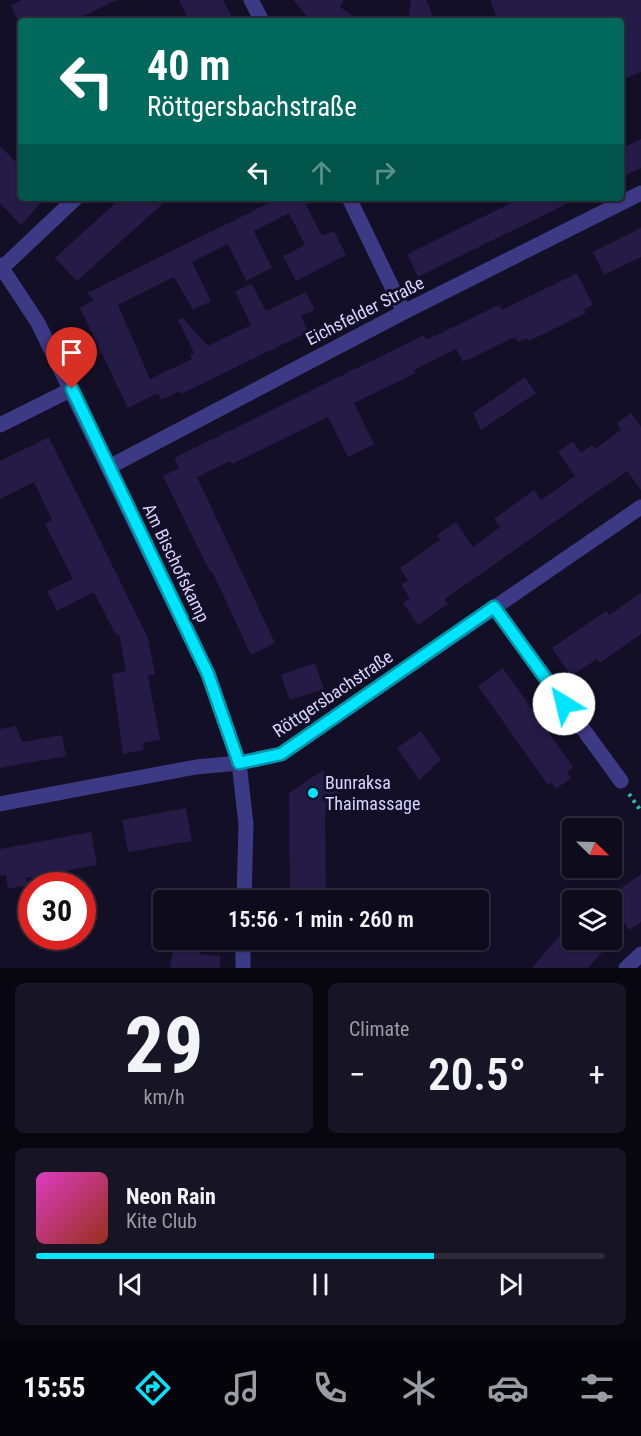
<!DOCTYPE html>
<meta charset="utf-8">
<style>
body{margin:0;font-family:"Roboto Condensed",sans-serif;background:#171425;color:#f1f3f6;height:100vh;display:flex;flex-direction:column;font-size:22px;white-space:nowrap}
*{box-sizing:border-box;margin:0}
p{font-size:20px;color:#9b9ba3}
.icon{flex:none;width:33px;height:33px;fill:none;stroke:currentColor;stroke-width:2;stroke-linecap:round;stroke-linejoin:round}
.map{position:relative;height:968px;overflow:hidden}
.side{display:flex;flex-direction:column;gap:15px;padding:15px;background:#08060f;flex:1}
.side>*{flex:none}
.top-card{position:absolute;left:18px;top:18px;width:606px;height:183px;border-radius:6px;box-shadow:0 2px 4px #0004,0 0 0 2px #2e2b3b;background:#00695c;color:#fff;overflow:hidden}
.needle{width:39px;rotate:113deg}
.fabs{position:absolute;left:562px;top:818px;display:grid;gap:12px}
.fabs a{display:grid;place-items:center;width:60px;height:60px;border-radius:6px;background:#0e0b1c;box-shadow:0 2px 4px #0004,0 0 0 2px #2e2b3b;font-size:30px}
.speed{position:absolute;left:18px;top:872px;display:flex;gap:12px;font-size:30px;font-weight:700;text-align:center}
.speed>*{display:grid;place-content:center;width:78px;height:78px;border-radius:50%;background:#0e0b1c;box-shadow:0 2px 4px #0004,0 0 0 2px #2e2b3b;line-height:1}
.speed .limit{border:9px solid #d22;background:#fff;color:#111}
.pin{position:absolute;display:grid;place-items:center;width:51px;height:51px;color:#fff;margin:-62px -26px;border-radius:50% 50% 50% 0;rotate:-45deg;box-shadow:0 0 6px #0007}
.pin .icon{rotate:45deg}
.me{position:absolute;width:66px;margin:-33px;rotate:324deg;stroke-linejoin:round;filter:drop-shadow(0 0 4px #0008)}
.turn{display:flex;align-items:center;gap:21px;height:126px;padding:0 30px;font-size:27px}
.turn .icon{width:78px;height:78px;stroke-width:2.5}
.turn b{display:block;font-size:42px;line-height:51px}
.lanes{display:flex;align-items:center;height:57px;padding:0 30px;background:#0003;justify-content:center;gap:30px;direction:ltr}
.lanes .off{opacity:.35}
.big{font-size:45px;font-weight:600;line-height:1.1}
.side .widget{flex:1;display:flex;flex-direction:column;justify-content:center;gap:9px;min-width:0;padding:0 21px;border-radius:9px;background:#171425}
.side .dial{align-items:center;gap:0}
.dial b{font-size:78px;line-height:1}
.song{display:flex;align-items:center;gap:18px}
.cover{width:72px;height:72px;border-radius:9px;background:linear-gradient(135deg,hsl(310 70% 55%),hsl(10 70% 35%))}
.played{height:6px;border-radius:3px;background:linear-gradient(90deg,#00e5ff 70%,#2e2b3b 70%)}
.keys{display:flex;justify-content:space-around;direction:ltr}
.heat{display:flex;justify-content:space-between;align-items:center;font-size:33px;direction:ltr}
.side .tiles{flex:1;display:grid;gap:15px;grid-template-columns:1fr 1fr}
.widget:last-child{grid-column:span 2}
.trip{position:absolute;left:153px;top:890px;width:336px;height:60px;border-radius:6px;background:#0e0b1c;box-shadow:0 2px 4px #0004,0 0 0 2px #2e2b3b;font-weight:600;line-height:60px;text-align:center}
.menu{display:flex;height:96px;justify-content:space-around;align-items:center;background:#06040b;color:#9b9ba3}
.menu .icon{width:42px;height:42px}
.menu .current{color:#00e5ff}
.menu b{font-size:27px;color:#f1f3f6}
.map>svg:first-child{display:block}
.building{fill:#241b47}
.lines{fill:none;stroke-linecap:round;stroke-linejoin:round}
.path{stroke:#2fb8b0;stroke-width:4;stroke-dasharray:3 4.5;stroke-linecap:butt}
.minor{stroke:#3d3a85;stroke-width:15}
.tertiary{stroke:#3d3a85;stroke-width:15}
.route-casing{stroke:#0095a6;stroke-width:15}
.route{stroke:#00e5ff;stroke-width:10}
.poi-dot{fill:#00e5ff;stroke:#130f26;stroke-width:2}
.labels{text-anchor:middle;stroke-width:6;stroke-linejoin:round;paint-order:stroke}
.street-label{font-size:18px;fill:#d9d4ff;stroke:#130f26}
.poi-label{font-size:18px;fill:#d9d4ff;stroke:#130f26;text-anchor:start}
</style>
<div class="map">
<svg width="641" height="968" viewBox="0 0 641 968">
<rect width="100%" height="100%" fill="#130f26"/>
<!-- building -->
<g class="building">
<path d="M22,0H118L71,21H18L11,5Z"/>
<path d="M179,0H223L234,21H189Z"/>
<path d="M293,0H344L340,7L360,21H311Z"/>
<path d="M411,0H426L435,21H408Z"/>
<path d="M490,0H641V72L621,80V21H498Z"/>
<path d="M641,139V168L621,177V149Z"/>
<path d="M0,146L21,167V198H45L21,225L0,203Z"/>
<path d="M121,198H169L77,281L55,258Z"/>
<path d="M279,198H320L306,205L322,236L334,231L346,255L296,281L283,256L305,245L289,213L254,231L272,268L246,281L228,244L192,262L211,301L193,310L174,277L118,305L150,379L192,359L190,355L194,353L178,320L182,317L208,346L251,325L235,291L252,284L266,311L306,292L315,310L301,316L308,332L181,394L180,391L161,400L158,393L128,408L80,308L94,300L87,293Z"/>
<path d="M522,198H579L418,277L407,254Z"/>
<path d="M641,228V257L604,275L593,252Z"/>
<path d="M577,273L593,305L584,309L586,313L529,341L527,338L518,342L515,337L463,362L456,349L414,370L416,373L354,403L374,444L348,457L328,417L232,464L230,461L197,477L275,643L251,655L212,571L210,572L163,476L179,468L174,458L424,335L426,340L499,305L502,310Z"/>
<path d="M525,377L536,393L481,430L473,413Z"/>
<path d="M631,413L641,427V490L627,471L445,599L448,604L418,625L403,603L410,598L401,585L408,580L400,568L440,540L437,535L456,522L473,547L500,527L494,519L534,490L541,500L575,476L558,452L573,441L581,453L592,445L595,449L621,430L617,423Z"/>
<path d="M49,437L148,638L155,674L148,676L160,740L143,743L144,750L123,754L112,674L126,671L119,634L116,635L94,592L57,611L47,591L73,579L45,524L52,520L34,482L0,499V461Z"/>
<path d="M641,593V634L600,663L597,659L571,676L552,648L606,611L609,615Z"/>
<path d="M315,663L324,689L290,700L281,675Z"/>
<path d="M503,668L573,767L567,772L571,778L556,789L551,782L548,785L478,686Z"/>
<path d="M16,726L22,742L62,735L66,756L0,768V729Z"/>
<path d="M421,731L441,760L419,780L397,748Z"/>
<path d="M323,770L340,794L331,801L325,814L326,900H290L289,793Z"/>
<path d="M186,808L192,841L128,852L122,820Z"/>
<path d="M91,832L97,865L26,878L28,885L8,889L6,875L0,876V849Z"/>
<path d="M641,874V922L629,930L612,906V900L607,898Z"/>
<path d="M573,920V939H593L605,949L588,968H532Z"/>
<path d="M175,939H194L193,947L201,948L200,954L220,956V968H170Z"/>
</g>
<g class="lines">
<!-- path -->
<path class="path" d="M629,794L641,811"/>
<!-- minor -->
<g class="minor">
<path d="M251,0L262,21"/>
<path d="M349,198L404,312"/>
<path d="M3,267L76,198"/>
<path d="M0,425L72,389"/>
<path d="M109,467L404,312L641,193"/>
<path d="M494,607L621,781"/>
<path d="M0,804L196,767L239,763L281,754L641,507"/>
<path d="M626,968L641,954"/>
</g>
<!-- tertiary -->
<g class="tertiary">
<path d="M0,265L38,323L208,674L239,763L246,824L244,900"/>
<path d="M243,968V939"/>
</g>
</g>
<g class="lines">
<!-- route casing -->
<g class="route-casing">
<path id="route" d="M72,389L208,674L239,763L281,754L494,607L564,704"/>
</g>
<!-- route -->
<use href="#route" class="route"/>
</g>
<!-- markers -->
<circle class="poi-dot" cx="313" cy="793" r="6"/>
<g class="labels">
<!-- street labels -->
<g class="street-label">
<text transform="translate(365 311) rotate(-27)" y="6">Eichsfelder Straße</text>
<text transform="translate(176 563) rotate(64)" y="6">Am Bischofskamp</text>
<text transform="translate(333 694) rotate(-34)" y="6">Röttgersbachstraße</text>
</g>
<!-- poi labels -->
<g class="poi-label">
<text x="325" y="789">Bunraksa<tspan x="325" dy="21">Thaimassage</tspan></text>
</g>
</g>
</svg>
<div class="fabs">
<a><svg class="needle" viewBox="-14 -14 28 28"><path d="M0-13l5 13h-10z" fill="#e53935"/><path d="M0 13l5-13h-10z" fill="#9b9ba3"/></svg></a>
<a><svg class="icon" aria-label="layers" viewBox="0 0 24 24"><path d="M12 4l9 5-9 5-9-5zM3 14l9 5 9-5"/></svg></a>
</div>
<div class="speed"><div class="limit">30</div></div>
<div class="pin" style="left:72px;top:389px;background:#d93025"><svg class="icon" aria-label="arrive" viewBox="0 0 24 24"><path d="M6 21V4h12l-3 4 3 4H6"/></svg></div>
<svg class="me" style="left:564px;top:704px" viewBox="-20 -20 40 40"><circle r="19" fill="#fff"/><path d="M0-13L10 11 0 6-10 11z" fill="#00e5ff"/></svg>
<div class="trip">15:56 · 1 min · 260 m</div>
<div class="top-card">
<div class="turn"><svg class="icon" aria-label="left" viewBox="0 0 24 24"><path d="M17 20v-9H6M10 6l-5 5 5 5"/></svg><div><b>40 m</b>Röttgersbachstraße</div></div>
<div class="lanes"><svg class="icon" aria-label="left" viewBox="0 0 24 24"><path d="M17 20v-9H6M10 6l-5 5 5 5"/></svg><svg class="icon off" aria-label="ahead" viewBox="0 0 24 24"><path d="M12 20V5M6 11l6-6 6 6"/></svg><svg class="icon off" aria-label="right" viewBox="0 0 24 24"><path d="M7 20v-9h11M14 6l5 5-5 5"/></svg></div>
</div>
</div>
<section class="side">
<div class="tiles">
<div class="widget dial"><b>29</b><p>km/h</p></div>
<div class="widget"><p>Climate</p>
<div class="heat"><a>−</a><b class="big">20.5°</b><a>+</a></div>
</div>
<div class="widget">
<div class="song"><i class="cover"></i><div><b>Neon Rain</b><p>Kite Club</p></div></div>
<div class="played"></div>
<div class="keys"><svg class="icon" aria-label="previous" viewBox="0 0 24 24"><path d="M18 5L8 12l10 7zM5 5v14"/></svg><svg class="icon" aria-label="pause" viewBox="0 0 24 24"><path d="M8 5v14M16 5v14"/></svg><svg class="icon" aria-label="next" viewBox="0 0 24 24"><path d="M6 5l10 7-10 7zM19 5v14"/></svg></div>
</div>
</div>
</section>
<nav class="menu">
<b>15:55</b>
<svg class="icon current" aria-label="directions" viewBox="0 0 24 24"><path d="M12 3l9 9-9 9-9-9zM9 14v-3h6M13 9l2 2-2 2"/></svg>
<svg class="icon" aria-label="music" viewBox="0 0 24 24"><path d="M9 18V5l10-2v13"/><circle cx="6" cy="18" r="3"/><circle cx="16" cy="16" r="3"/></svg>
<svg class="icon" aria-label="phone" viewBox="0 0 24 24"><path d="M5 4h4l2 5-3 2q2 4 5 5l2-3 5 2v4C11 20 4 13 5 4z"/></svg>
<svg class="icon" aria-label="climate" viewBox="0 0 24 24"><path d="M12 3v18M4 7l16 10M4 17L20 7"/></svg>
<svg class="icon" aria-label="car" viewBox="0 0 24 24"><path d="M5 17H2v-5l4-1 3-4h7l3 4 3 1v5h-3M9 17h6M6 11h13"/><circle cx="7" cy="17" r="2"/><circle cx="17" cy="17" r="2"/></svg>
<svg class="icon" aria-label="filters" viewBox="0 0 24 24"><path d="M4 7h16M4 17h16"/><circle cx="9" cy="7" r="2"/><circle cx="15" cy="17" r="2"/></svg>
</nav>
